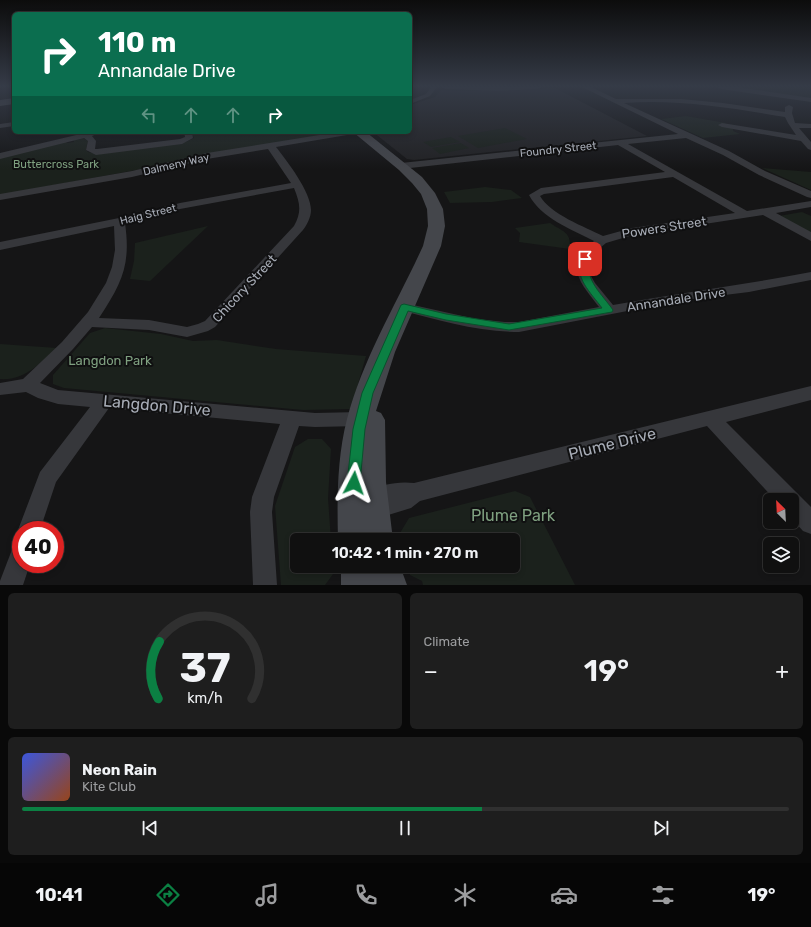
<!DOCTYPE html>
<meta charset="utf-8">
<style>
body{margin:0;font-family:Rubik,sans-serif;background:#1e1e1e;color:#f1f3f6;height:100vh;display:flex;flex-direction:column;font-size:15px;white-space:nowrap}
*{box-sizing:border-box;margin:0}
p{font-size:13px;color:#9c9d9f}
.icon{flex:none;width:22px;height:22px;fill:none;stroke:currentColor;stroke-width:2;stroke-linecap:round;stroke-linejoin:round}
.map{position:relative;height:585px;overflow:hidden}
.side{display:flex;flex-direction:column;gap:8px;padding:8px;background:#090909;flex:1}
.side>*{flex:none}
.hud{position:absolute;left:12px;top:12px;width:400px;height:122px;border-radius:6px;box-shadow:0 2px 6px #0003,0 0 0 1px #303030;background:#0b6e4f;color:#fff;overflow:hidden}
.needle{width:26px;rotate:336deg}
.controls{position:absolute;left:763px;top:493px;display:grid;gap:8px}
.controls a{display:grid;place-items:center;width:36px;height:36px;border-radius:6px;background:#101010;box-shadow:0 2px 6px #0003,0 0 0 1px #303030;font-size:20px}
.speed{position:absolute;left:12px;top:521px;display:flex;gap:8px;font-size:20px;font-weight:700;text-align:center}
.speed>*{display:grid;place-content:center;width:52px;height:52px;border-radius:50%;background:#101010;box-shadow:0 2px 6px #0003,0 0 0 1px #303030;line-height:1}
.speed .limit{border:6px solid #d22;background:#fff;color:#111}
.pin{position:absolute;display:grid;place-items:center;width:34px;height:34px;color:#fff;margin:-17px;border-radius:8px;box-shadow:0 2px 6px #0006}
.me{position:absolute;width:44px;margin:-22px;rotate:4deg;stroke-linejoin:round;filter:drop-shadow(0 0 3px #0008)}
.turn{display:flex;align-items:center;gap:14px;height:84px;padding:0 20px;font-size:18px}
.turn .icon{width:52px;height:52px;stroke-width:2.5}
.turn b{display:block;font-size:28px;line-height:34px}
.lanes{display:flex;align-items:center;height:38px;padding:0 20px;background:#0003;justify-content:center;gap:20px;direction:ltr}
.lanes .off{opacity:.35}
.big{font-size:30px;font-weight:600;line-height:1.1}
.side .widget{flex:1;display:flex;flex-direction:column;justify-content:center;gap:6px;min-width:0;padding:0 14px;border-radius:6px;background:#1e1e1e}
.side .dial{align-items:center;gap:0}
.dial svg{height:104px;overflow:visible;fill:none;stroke:#303030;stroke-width:7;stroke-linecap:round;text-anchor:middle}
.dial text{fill:#f1f3f6;stroke:none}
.song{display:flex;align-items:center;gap:12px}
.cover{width:48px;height:48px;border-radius:6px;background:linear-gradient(135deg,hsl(230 70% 55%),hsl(20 70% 35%))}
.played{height:4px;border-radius:2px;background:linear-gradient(90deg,#0b8043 60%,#303030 60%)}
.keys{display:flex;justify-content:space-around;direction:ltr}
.heat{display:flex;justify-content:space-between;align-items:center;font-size:22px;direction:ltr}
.side .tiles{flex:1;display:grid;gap:8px;grid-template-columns:1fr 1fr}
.widget:last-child{grid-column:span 2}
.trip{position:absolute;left:290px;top:533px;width:230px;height:40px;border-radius:6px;background:#101010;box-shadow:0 2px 6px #0003,0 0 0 1px #303030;font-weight:600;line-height:40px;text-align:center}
.tab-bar{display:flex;height:64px;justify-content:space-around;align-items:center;background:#060606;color:#9c9d9f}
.tab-bar .icon{width:28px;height:28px}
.tab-bar .current{color:#0b8043}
.tab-bar b{font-size:18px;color:#f1f3f6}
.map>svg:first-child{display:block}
.built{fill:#212123}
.green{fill:#1b211c}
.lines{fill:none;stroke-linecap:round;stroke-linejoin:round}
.street{fill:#36373b;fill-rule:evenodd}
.secondary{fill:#44464b;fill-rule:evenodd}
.route{fill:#0b8043;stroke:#07532c}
.labels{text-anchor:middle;stroke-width:4;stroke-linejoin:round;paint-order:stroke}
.far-street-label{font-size:11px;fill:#a7acb6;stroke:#101011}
.far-park-label{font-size:11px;fill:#7fa080;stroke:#101011}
.street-label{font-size:13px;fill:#a7acb6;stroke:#101011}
.park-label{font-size:13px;fill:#7fa080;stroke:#101011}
.near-street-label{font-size:16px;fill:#a7acb6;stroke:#101011}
.near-park-label{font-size:16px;fill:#7fa080;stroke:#101011}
</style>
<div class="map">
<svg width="811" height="585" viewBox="0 0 811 585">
<rect width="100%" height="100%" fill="#151516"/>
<!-- built -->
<path class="built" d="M555,88L647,136L414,160L407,159L373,132H410V105L435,97L441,90L503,91Z"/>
<!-- green -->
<g class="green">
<path d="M727,87H811V99Z"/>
<path d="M686,116L726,123L724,124L733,129V131L740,134L703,138L661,119Z"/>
<path d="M505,128L527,139L478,148L458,136Z"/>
<path d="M191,132H344L0,195V157L65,141L67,143L74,142L73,139L83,138L88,141L86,150L88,152L93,153L186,142L194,138Z"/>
<path d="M451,137L460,142L431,147L423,142Z"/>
<path d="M461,143L469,148L440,154L432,148Z"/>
<path d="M762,168L811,172V190Z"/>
<path d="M485,187L511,190L522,198L492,202L450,203L444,192Z"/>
<path d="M802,212L811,216V234L779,216Z"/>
<path d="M550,223C563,232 571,231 570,249L519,242L520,233L515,228Z"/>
<path d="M208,226L150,281L130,279L134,261L135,243Z"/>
<path d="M105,328L161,334L193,341L217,340L276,349L366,356L351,409L303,410L64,388L53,384V375L90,333Z"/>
<path d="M0,344L57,348C41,363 24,381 0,379Z"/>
<path d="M308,439H322L331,449L328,498L331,540H297V566H332L333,574L325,585H281L275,506L295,447Z"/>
<path d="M515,491L530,497L575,585H423L422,581L410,575L408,566H513V540H402L400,533L409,518Z"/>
</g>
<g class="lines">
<!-- street -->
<g class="street">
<path d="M431,87H437L430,96L410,104V100L426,94Z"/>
<path d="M442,87H541L538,89L498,91L445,89Z"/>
<path d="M582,87H591L616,99H681L723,103L785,112V107L789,105L793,107L792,113L795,123L811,124V128H799L811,142V150L808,149L801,141L722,127L718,125L722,123L796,135L788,123L785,117C732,108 678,99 624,103L729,151L765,171L811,191V198L807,197L759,175L723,155L686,138L628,144L747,211L811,201V207L776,213L811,232V241L763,215L633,235L606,243L594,253L590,267L591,276L595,283L613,305C679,293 745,285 811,272V280L749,292L684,300L519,332C478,332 438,320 399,310L397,307L399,304L404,303L476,319L505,322H519L599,307C580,282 563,266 594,241C571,229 541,218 529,195L541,188L665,172L618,145L401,169L396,166L401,163L678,134ZM673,177L735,213L632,228L603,236C585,227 550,214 540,196L544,194Z"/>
<path d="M718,87H736L811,98V102L721,89Z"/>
<path d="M14,122V126L0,128V124Z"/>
<path d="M89,132L99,133L92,136L96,141L95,149H97L180,139L185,137L184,132H192L193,138L182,144L96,155L86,150L88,141L84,138L0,159V153Z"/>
<path d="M338,132H357L353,134L276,147C287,161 311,192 311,210C311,217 307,225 303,230L215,327L208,331L187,337L149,330L92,327L73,349L40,383L58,390L315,413L360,412L367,414L369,419L367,424L360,426L315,427L299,426L274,497L272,512L277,585H253L250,512L252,497L280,424L109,408L56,482L40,530H21V538L18,530L40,472L90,407L58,404L38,398L26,392L0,395V383L23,379L62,342L88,312L106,283L112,267L115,250L114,226L0,250V242L119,218L180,203L291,183L268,149L207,159L132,177L0,200V194L132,171L207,153ZM294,188C300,203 302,212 294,226L205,321L198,324L187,327L149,320L99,318C122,283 131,265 125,223L180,209Z"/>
<path d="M811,386V400L726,422L811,507V534L803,531L792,519V500H775L707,426L420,501L411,508L372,520L364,517L361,510L364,504L361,498L364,491C381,485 397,481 414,483Z"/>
<path d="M21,543V564H30L23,585H0V581L13,547Z"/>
</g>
<!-- secondary -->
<g class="secondary">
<path d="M14,98V104L0,106V100Z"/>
<path d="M353,132H366L422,177L435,193L443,209L445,226L441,246L395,352L376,411L381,413L385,420L386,482L393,540H338C337,499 337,458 347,419C363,358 397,303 423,246L428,226L427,209L421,194L412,183L399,170Z"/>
<path d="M341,566H400L407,585H341Z"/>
</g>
</g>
<!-- sky -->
<linearGradient id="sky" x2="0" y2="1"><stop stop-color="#0c0c0c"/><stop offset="0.51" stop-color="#353b47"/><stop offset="1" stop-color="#353b47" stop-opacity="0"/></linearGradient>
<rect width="811" height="169" fill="url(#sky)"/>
<!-- route -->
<path class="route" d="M582,257H588L589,259C585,281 602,294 613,310L612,312L509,330L446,320L408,311L373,393L365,429L360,483L358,487L354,489L349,487L347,483L353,429L362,393L401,305L404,304L446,314L509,324L602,308C592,294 572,276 582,257Z"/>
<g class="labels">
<!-- far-street labels -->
<g class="far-street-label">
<text transform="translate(558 149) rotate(-6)" y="4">Foundry Street</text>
<text transform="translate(176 164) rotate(-13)" y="4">Dalmeny Way</text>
<text transform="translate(148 214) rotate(-14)" y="4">Haig Street</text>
</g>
<!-- far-park labels -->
<g class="far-park-label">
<text x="56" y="168">Buttercross Park</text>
</g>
<!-- street labels -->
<g class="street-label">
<text transform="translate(664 227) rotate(-9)" y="5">Powers Street</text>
<text transform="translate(244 288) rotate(-47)" y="5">Chicory Street</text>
<text transform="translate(676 299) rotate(-9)" y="5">Annandale Drive</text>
</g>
<!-- park labels -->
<g class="park-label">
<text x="110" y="365">Langdon Park</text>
</g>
<!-- near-street labels -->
<g class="near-street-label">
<text transform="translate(157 405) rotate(5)" y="6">Langdon Drive</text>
<text transform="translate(612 443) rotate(-14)" y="6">Plume Drive</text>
</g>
<!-- near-park labels -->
<g class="near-park-label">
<text x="513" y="521">Plume Park</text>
</g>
</g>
</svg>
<div class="controls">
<a><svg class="needle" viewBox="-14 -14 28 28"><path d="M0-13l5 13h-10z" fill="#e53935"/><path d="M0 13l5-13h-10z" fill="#9c9d9f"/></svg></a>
<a><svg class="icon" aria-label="layers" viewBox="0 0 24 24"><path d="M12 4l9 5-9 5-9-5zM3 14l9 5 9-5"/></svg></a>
</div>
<div class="speed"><div class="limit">40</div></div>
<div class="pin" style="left:585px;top:259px;background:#d93025"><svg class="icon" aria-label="arrive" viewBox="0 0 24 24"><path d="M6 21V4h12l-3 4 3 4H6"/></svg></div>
<svg class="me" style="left:354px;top:483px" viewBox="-20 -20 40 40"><path d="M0-17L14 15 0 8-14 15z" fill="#0b8043" stroke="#fff" stroke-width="4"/></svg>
<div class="trip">10:42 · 1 min · 270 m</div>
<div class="hud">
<div class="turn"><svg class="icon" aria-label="right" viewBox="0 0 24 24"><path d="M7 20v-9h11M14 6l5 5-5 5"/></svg><div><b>110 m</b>Annandale Drive</div></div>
<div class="lanes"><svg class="icon off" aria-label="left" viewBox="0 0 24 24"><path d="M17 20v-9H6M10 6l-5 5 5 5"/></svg><svg class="icon off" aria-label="ahead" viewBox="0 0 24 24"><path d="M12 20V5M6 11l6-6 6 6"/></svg><svg class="icon off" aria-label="ahead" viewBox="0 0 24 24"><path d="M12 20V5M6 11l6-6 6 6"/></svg><svg class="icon" aria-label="right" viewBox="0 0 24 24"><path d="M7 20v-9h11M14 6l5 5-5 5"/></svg></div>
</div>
</div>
<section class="side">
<div class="tiles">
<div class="widget dial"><svg viewBox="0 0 100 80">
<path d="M14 69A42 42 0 1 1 86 69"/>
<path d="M14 69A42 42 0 0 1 15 25" stroke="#0b8043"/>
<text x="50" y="56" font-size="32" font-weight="700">37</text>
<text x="50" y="72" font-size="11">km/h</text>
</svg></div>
<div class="widget"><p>Climate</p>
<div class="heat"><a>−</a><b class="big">19°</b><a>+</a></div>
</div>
<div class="widget">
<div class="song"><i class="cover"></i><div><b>Neon Rain</b><p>Kite Club</p></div></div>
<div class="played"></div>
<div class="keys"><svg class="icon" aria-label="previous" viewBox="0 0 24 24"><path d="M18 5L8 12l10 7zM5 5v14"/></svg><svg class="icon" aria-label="pause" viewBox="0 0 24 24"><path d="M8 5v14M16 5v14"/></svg><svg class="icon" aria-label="next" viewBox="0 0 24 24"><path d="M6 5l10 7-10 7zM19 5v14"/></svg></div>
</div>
</div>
</section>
<nav class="tab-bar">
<b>10:41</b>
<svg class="icon current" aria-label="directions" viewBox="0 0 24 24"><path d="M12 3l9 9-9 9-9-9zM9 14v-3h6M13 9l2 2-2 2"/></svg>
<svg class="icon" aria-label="music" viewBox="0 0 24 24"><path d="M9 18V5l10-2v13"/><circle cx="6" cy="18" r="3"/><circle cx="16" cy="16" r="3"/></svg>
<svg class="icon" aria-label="phone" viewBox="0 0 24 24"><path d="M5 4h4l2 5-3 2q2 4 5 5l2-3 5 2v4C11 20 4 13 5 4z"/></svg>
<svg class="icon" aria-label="climate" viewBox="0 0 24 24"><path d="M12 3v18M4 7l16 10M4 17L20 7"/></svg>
<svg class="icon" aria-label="car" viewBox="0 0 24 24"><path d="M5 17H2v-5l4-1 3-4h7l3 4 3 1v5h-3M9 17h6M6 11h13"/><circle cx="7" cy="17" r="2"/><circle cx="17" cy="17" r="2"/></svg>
<svg class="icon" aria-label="filters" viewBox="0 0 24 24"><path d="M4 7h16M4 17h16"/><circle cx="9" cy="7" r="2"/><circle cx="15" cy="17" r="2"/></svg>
<b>19°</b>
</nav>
